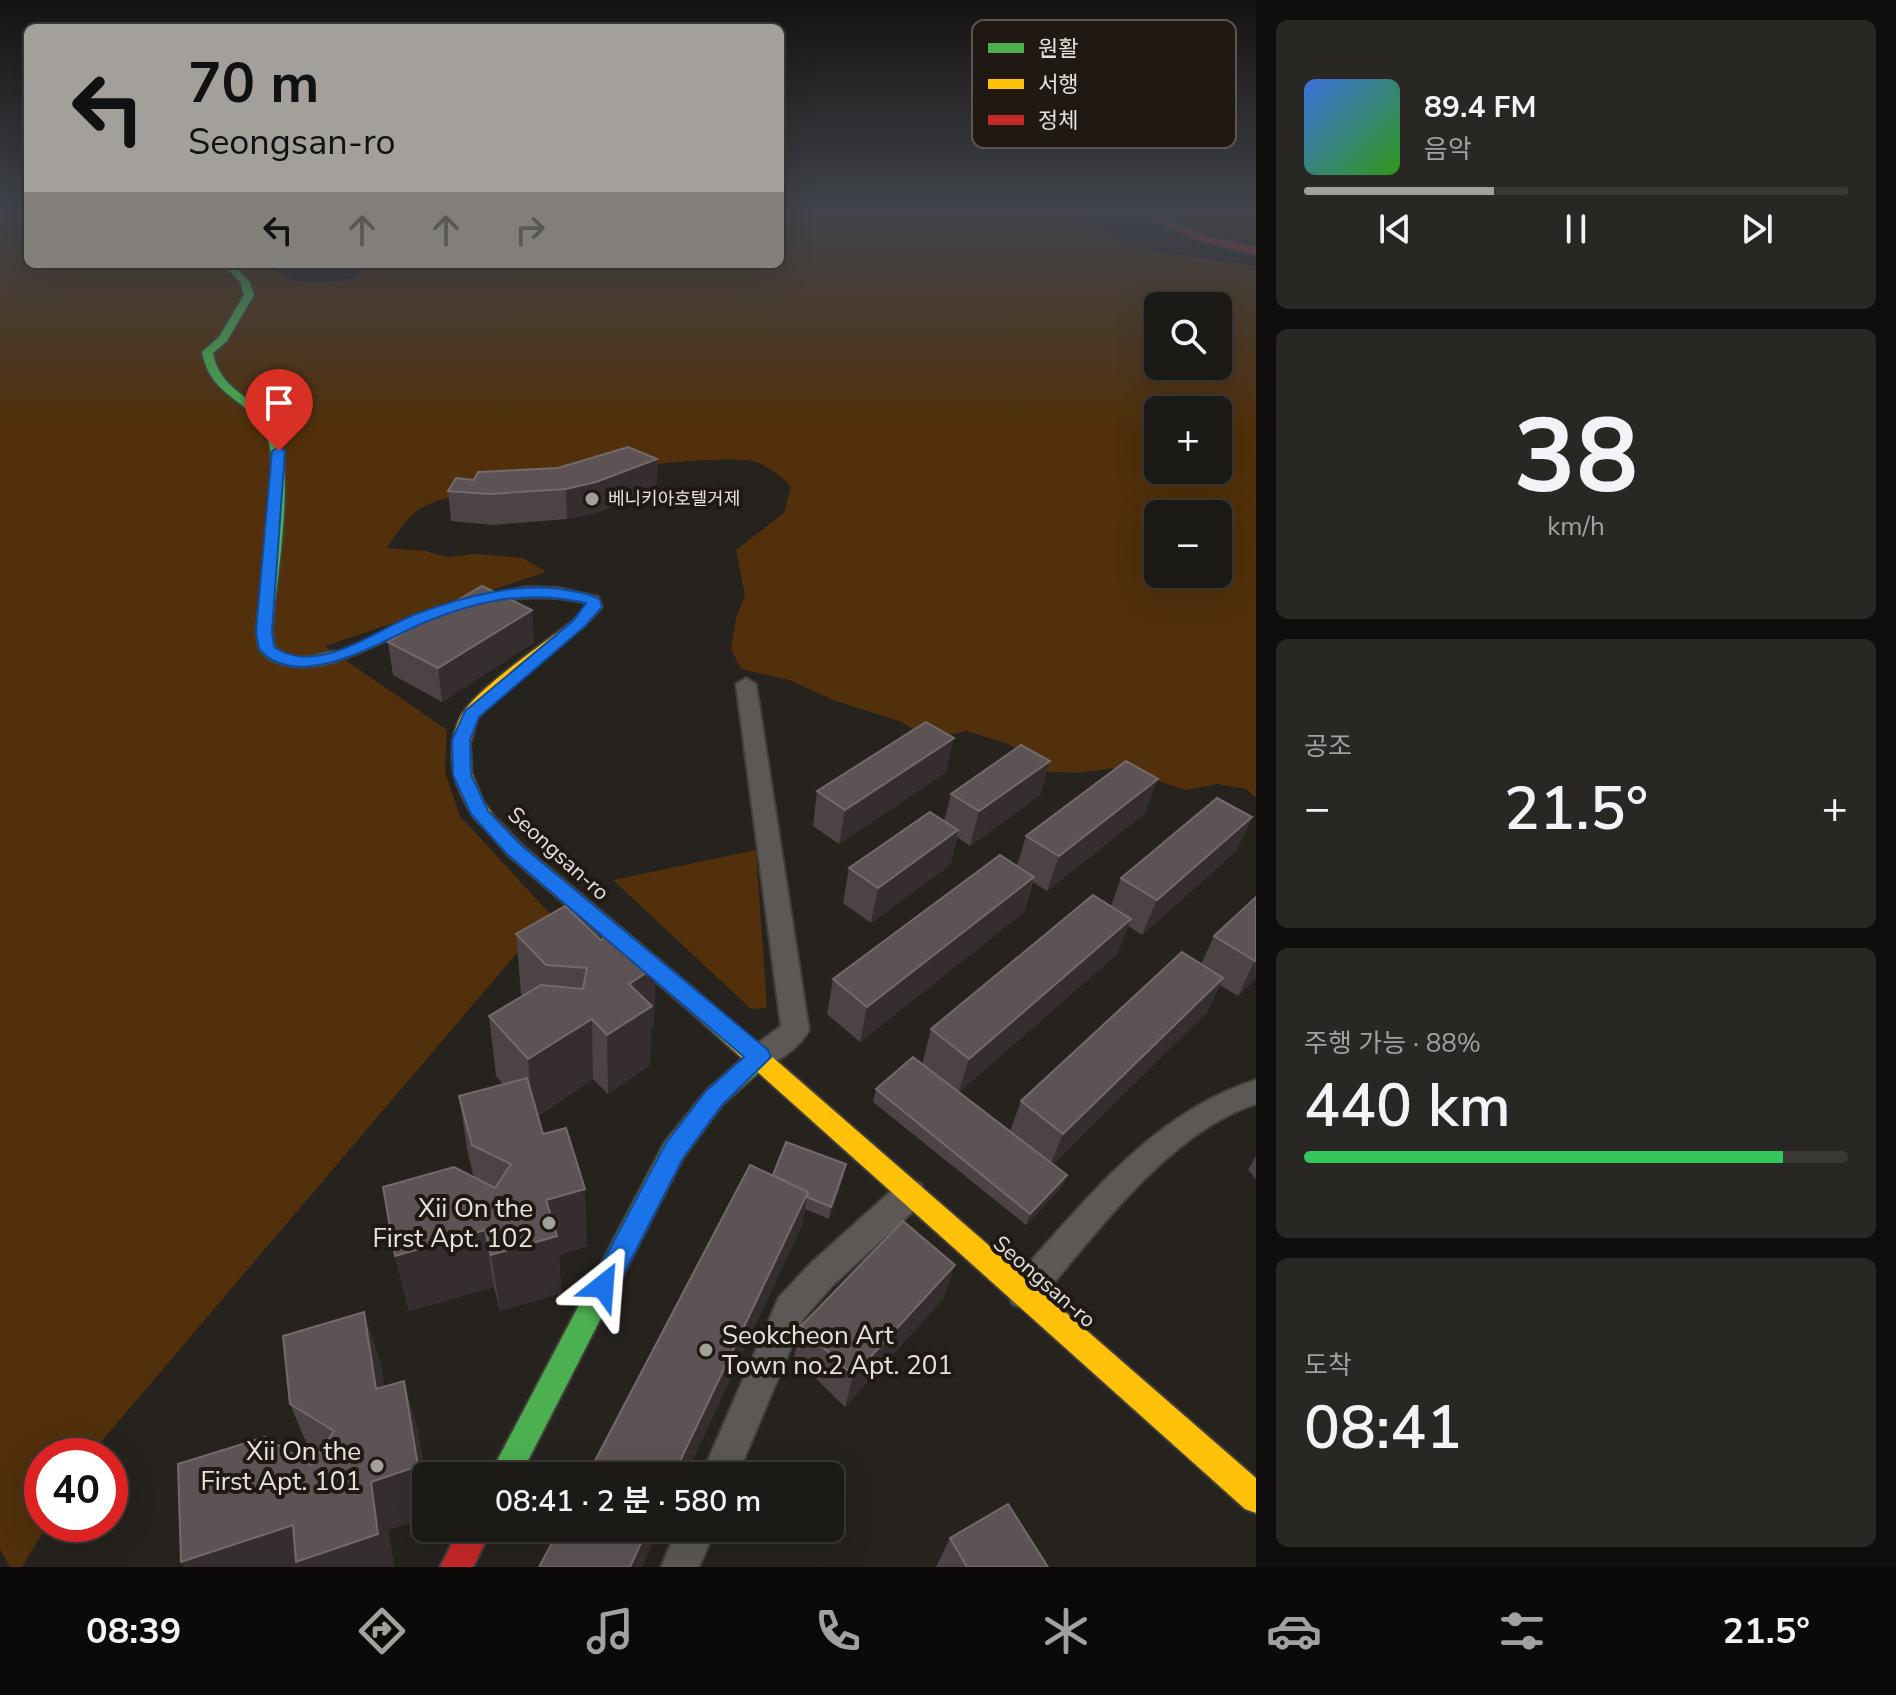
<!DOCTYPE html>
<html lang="ko">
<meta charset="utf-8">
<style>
body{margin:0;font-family:"Nunito Sans","Noto Sans KR",sans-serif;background:#292723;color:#f1f3f6;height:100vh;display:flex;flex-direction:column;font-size:30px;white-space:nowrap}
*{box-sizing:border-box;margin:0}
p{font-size:26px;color:#a0a1a1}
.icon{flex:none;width:44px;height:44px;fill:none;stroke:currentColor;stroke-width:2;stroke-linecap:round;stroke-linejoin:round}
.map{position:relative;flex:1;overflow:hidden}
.details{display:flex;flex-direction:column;gap:20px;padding:20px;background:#0f0e0c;width:640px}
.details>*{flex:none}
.hud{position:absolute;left:24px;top:24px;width:760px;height:244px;border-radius:12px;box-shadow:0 8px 32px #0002,0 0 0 2px #3a3835;background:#a39f9a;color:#111;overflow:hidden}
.tools{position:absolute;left:1144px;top:292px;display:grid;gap:16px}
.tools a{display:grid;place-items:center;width:88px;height:88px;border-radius:12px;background:#1c1a16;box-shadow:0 8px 32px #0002,0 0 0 2px #3a3835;font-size:40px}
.speed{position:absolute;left:24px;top:1438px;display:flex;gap:16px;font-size:40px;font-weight:700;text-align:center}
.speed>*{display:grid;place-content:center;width:104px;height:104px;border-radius:50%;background:#1c1a16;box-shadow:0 8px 32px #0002,0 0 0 2px #3a3835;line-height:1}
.speed .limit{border:12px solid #d22;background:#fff;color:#111}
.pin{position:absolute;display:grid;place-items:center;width:68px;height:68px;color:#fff;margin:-82px -34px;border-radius:50% 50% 50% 0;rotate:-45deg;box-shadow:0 0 8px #0007}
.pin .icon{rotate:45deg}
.me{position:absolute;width:88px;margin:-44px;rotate:28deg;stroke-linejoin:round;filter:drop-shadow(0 0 6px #0008)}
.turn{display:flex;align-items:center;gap:28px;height:168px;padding:0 32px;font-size:36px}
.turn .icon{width:104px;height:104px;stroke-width:2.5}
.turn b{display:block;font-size:56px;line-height:68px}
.lanes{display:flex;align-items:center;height:76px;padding:0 32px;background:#0003;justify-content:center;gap:40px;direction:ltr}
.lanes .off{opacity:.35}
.big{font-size:60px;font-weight:600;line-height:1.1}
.details .card{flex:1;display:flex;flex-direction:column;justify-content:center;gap:12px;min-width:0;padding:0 28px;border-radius:12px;background:#292723}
.details .dial{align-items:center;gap:0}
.dial b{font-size:104px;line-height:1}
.song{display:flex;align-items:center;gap:24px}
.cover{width:96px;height:96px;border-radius:12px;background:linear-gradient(135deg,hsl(220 70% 55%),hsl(110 70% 35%))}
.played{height:8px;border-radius:4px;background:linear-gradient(90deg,#a39f9a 35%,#3a3835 35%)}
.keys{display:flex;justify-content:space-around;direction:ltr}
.heat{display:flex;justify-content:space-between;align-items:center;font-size:44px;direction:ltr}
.charge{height:12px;border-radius:6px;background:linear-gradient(90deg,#34c759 88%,#3a3835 0)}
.trip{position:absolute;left:412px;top:1462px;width:432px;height:80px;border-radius:12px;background:#1c1a16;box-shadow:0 8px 32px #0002,0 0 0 2px #3a3835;font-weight:600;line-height:80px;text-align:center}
.dock{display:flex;height:128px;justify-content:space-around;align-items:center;background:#0b0a09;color:#a0a1a1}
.dock .icon{width:56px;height:56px}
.dock .on{color:#a39f9a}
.dock b{font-size:36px;color:#f1f3f6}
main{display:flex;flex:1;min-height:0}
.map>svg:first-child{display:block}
.green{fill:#51300b;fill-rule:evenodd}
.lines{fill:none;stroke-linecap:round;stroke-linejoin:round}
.street-casing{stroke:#423f3b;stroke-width:4}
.fast-casing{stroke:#423f3b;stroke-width:4}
.slow-casing{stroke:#423f3b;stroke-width:4}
.jam-casing{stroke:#423f3b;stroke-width:4}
.street{fill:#5b5855;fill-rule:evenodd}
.fast{fill:#4caf50;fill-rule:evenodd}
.slow{fill:#ffc107;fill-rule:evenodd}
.jam{fill:#c62828;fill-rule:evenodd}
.wall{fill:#4d4244}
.shaded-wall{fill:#362e2e}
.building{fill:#5d5354;stroke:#736a6a;stroke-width:2}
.route{fill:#1a73e8;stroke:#114b97;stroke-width:2}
.poi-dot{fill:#a39f9a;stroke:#201812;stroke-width:3}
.labels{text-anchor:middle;stroke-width:8;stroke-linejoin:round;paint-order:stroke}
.far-poi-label{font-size:18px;fill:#e7e2dd;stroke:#201812;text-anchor:start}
.street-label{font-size:22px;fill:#e7e2dd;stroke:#201812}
.near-poi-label{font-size:26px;fill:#e7e2dd;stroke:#201812;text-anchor:end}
.key{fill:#201812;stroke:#5c554f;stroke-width:2}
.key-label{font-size:22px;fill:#e7e2dd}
</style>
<main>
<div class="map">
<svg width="1256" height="1567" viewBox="0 0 1256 1567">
<rect width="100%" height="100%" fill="#26221e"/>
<!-- green -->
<g class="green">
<path d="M0,212H28V264H271C290,291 331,283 359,277L361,264H780V212H1082L1104,234L1139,249L1256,266V798L1246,789L1217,784L1186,790L1117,768L1076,773L1040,771L1011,745L967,731L928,739L902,722L833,700L789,680L741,669L731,649L736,618L745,595L736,550L784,513L791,486C778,474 762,461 744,460C695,455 453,484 418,510C406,518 395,536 387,548L426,551L446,557L475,554L523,558L546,572L325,646L447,730L445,772L460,816L550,914L89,1456H42V1524H48L22,1567H10L0,1549ZM1158,306H1218V366H1158ZM1158,410H1218V470H1158ZM1158,514H1218V574H1158Z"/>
<path d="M1161,212H1256V243L1202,229Z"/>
<path d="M756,850L767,1008L751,1009L613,880Z"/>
</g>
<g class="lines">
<!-- street casing -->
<g class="street-casing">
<g id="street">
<path d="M746,678L756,684L809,1030C800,1047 770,1072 750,1065L746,1057L750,1049L781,1026L736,684Z"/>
<path d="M1256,1080V1104C1167,1133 1095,1236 1036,1304L1024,1309L1012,1304L1008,1293L1012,1282C1084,1203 1151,1113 1256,1080Z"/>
<path d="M910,1180L921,1184L925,1194L921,1204L833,1285L803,1319L737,1476H701L779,1297L811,1263L899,1184Z"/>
<path d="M678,1528H716L699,1567H661Z"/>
</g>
</g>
<!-- fast casing -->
<g class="fast-casing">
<g id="fast">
<path d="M223,264H233L249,281L254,295L227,341L213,353C221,393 256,396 275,427C297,465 276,584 272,631L275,647C305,670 318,647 346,652L348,655C331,670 272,673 260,650C257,645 257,636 256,631C261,588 285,461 263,427C242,396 210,395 202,352L219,337L244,295L240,282Z"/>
<path d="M760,1048L768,1050L771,1057L768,1064L722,1105L683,1158L520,1476H489L665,1142L706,1091L752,1050Z"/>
</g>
</g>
<!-- slow casing -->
<g class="slow-casing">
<g id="slow">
<path d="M526,587L559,588L598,597L602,607L584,626L510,687L478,717L470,744L472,774L483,801L500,825L491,831C477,827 467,807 461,794C450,770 448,740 461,716C477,688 546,642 574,620L586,606V603C496,582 426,625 346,658H334L332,655L458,601Z"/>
<path d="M692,991L700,994L1256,1478V1513L1245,1509L684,1006L681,1000L684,994Z"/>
</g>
</g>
<!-- jam casing -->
<g class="jam-casing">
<g id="jam">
<path d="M1137,212H1147L1208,237L1256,248V254L1202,241Z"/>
<path d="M491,819L498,820L522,845L700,994L703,1000L700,1006L692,1009L684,1006L508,855L482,825Z"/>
<path d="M460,1528H492L473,1567H440Z"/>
</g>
</g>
<!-- street -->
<use href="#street" class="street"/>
<!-- fast -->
<use href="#fast" class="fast"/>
<!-- slow -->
<use href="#slow" class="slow"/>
<!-- jam -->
<use href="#jam" class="jam"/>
</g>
<!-- wall -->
<g class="wall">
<path d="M657,459L656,489L596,513L567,519L492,525L451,521L448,491L558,468Z"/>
<path d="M388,642H534L442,702L393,675Z"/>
<path d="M1050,761L1040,795L970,846L957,837L950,865L871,923L843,903L849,868L944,822L951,794Z"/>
<path d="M946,772L839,844L813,826L817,791Z"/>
<path d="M1145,813L1047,891L1033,882L1024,912L860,1042L827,1014L833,979L1017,866L1026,836Z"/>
<path d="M1252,817L1236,851L1142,935L1128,926L1117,954L959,1092L1010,1131L1021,1101L1201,964L1214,936L1256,897V978L1238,996L1220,985L1206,1013L1053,1164L1067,1175L1062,1187L1026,1225L873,1102L876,1089L922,1064L931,1029L1111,906L1121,878Z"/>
<path d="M516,934L601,940L655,967L654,1027L651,1029L650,1065L608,1094L593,1079L538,1116L543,1134L587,1246L559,1255L561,1293L500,1311L494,1287L409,1311L395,1256L474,1178L468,1154L459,1096L503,1084L496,1076L489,1016L523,996L521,994Z"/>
<path d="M1256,1156V1179L1248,1170Z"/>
<path d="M773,1175L844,1176L829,1219L805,1209L802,1225L685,1476H587Z"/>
<path d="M944,1298L845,1407L794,1357L801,1326Z"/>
<path d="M364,1312L381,1366L384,1386L404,1381L418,1433L426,1477V1517L388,1530L394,1567H185L181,1562L311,1465L316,1458L312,1456L290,1404Z"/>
<path d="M950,1538L1048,1567H936Z"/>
</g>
<!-- shaded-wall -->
<g class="shaded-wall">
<path d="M657,459L656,489L596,513L567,519L566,489Z"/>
<path d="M532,610L534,642L442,702L438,668Z"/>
<path d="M954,738L946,772L839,844L845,810Z"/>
<path d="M1050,761L1040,795L970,846L979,811Z"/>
<path d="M1158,779L1145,813L1047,891L1059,856Z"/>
<path d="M1252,817L1236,851L1142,935L1157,900Z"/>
<path d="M958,830L950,865L871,923L878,888Z"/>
<path d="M1034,877L1024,912L860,1042L867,1007Z"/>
<path d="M1131,919L1117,954L958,1093L969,1059Z"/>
<path d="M1255,961L1256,978L1238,996Z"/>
<path d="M655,967L654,1027L651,1029L650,1065L608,1094L607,1035L629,984Z"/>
<path d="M1223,978L1206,1013L1049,1168L1063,1134Z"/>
<path d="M592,1019L593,1079L533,1119L528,1059Z"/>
<path d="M846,1164L844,1176L829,1219L831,1207Z"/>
<path d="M1067,1175L1062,1187L1026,1225L1030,1214Z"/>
<path d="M585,1189L587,1246L559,1255L561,1293L500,1311L491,1255L546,1200Z"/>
<path d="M808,1192L802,1225L685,1476H673Z"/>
<path d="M485,1230L494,1287L409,1311L395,1256Z"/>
<path d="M955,1265L944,1298L845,1407L853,1376Z"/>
<path d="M364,1312L381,1366L393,1441L376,1389Z"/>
<path d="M404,1381L418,1433L426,1477V1517L388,1530L394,1567H185L181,1562L371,1482Z"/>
<path d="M648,1528H660L642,1567H630Z"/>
</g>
<!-- building -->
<g class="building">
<path d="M628,447L657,459L596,482L566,489L490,494L448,491L456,478L474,480L478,472L558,468Z"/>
<path d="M482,586L532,610L438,668L388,642Z"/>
<path d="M926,722L954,738L845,810L817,791Z"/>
<path d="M1021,745L1050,761L979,811L951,794Z"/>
<path d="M1126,761L1158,779L1059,856L1026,836Z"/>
<path d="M1217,798L1252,817L1157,900L1121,878Z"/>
<path d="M930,812L958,830L878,888L849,868Z"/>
<path d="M1000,855L1034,877L867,1007L833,979Z"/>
<path d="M1093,895L1131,919L969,1059L931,1029Z"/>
<path d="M1256,897V961H1255L1214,936Z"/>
<path d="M565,906L601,940L616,931L655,967L629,984L652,1006L607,1035L592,1019L528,1059L489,1016L541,985L583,989L587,968L546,965L516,934Z"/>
<path d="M1182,952L1223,978L1063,1134L1021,1101Z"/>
<path d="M913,1057L1067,1175L1030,1214L876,1089Z"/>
<path d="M527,1078L543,1134L566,1128L585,1189L546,1200L557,1236L491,1255L485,1230L395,1256L383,1187L454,1167L495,1188L511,1164L472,1145L459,1096Z"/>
<path d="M786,1142L846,1164L831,1207L807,1197L808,1192L773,1175Z"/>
<path d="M750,1165L808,1192L673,1476H587Z"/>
<path d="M903,1221L955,1265L853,1376L801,1326Z"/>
<path d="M364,1312L376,1389L404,1381L418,1466L371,1482L378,1534L296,1562L293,1525L181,1562L178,1464L265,1437L311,1465L334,1431L290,1404L283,1336Z"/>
<path d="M1008,1504L1048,1567H967L950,1538Z"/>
<path d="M560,1528H648L630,1567H539Z"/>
</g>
<!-- sky -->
<linearGradient id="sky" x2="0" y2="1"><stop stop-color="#151310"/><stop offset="0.49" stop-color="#41444c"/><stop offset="1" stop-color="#41444c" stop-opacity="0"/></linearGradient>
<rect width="1256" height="431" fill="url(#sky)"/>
<!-- route -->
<path class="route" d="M279,447L285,451L272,631L274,647C317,677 375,630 416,614C463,597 522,580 572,591C582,593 593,594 600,600L602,607L585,626L479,717L470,740L471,775L488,811L521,845L768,1050L771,1057L722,1105L683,1158L613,1295L603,1299L594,1295L590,1286L666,1143L706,1091L744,1057L508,855L471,814L453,775L452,740L465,711L574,620L586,603C555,596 526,595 494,601C471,605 445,614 423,623C381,641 298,694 259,649L256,631L272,451Z"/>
<!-- markers -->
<g class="poi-dot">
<circle cx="592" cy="499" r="8"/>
<circle cx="549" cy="1223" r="8"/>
<circle cx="706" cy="1350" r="8"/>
<circle cx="377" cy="1466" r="8"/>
</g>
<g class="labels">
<!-- far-poi labels -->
<g class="far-poi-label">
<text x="608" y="505">베니키아호텔거제</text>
</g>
<!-- street labels -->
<g class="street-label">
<text transform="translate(559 853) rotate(42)" y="8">Seongsan-ro</text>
<text transform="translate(1045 1281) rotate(41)" y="8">Seongsan-ro</text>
</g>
<!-- near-poi labels -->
<g class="near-poi-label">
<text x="533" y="1217">Xii On the<tspan x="533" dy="30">First Apt. 102</tspan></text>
<text x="722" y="1344" text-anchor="start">Seokcheon Art<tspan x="722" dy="30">Town no.2 Apt. 201</tspan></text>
<text x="361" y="1460">Xii On the<tspan x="361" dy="30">First Apt. 101</tspan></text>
</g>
</g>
<!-- legend -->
<rect x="972" y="20" width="264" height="128" rx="12" class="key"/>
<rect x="988" y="43" width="36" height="10" fill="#4caf50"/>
<rect x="988" y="79" width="36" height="10" fill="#ffc107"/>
<rect x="988" y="115" width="36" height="10" fill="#c62828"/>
<g class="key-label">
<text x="1038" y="56">원활</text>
<text x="1038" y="92">서행</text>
<text x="1038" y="128">정체</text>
</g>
</svg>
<div class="tools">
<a><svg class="icon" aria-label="search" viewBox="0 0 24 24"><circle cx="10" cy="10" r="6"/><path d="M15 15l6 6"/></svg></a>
<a>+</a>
<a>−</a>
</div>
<div class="speed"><div class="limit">40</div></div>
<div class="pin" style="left:279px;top:451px;background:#d93025"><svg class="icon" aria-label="arrive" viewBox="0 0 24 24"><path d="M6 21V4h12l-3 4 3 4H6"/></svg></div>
<svg class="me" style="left:603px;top:1286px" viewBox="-20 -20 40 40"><path d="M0-17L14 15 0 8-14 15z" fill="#1a73e8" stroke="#fff" stroke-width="4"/></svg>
<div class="trip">08:41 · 2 분 · 580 m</div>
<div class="hud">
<div class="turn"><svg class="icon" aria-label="left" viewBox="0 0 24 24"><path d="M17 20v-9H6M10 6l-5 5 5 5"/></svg><div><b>70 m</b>Seongsan-ro</div></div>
<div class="lanes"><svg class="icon" aria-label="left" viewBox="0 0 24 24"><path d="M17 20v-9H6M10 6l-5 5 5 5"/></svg><svg class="icon off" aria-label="ahead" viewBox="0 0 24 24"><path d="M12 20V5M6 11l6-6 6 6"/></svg><svg class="icon off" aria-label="ahead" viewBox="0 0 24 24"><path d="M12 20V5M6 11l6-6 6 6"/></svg><svg class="icon off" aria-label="right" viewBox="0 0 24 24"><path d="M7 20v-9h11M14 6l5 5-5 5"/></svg></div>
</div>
</div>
<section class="details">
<div class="card">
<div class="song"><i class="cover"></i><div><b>89.4 FM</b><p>음악</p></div></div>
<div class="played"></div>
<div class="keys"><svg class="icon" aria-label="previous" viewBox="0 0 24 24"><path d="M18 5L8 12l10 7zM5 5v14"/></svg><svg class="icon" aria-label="pause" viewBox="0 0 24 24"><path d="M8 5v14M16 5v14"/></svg><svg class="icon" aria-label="next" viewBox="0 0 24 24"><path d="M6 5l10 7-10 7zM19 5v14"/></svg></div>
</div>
<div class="card dial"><b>38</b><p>km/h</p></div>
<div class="card"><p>공조</p>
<div class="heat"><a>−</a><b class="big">21.5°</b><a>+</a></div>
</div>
<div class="card"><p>주행 가능 · 88%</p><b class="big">440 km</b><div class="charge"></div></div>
<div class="card"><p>도착</p><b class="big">08:41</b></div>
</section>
</main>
<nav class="dock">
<b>08:39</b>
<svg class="icon on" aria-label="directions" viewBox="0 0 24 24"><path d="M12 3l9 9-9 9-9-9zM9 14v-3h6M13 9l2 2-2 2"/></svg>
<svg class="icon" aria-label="music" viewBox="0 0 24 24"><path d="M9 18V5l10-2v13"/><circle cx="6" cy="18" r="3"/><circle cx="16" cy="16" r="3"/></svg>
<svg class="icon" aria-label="phone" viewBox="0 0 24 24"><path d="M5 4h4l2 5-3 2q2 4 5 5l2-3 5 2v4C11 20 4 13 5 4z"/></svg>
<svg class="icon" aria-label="climate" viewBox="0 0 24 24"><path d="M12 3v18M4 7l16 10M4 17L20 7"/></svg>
<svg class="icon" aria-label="car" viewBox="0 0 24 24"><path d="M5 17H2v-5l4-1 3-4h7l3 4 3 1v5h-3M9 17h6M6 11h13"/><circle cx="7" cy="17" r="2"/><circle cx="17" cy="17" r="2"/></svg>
<svg class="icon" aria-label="filters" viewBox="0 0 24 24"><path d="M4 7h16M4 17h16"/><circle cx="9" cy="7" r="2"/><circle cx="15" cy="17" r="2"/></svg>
<b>21.5°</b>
</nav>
